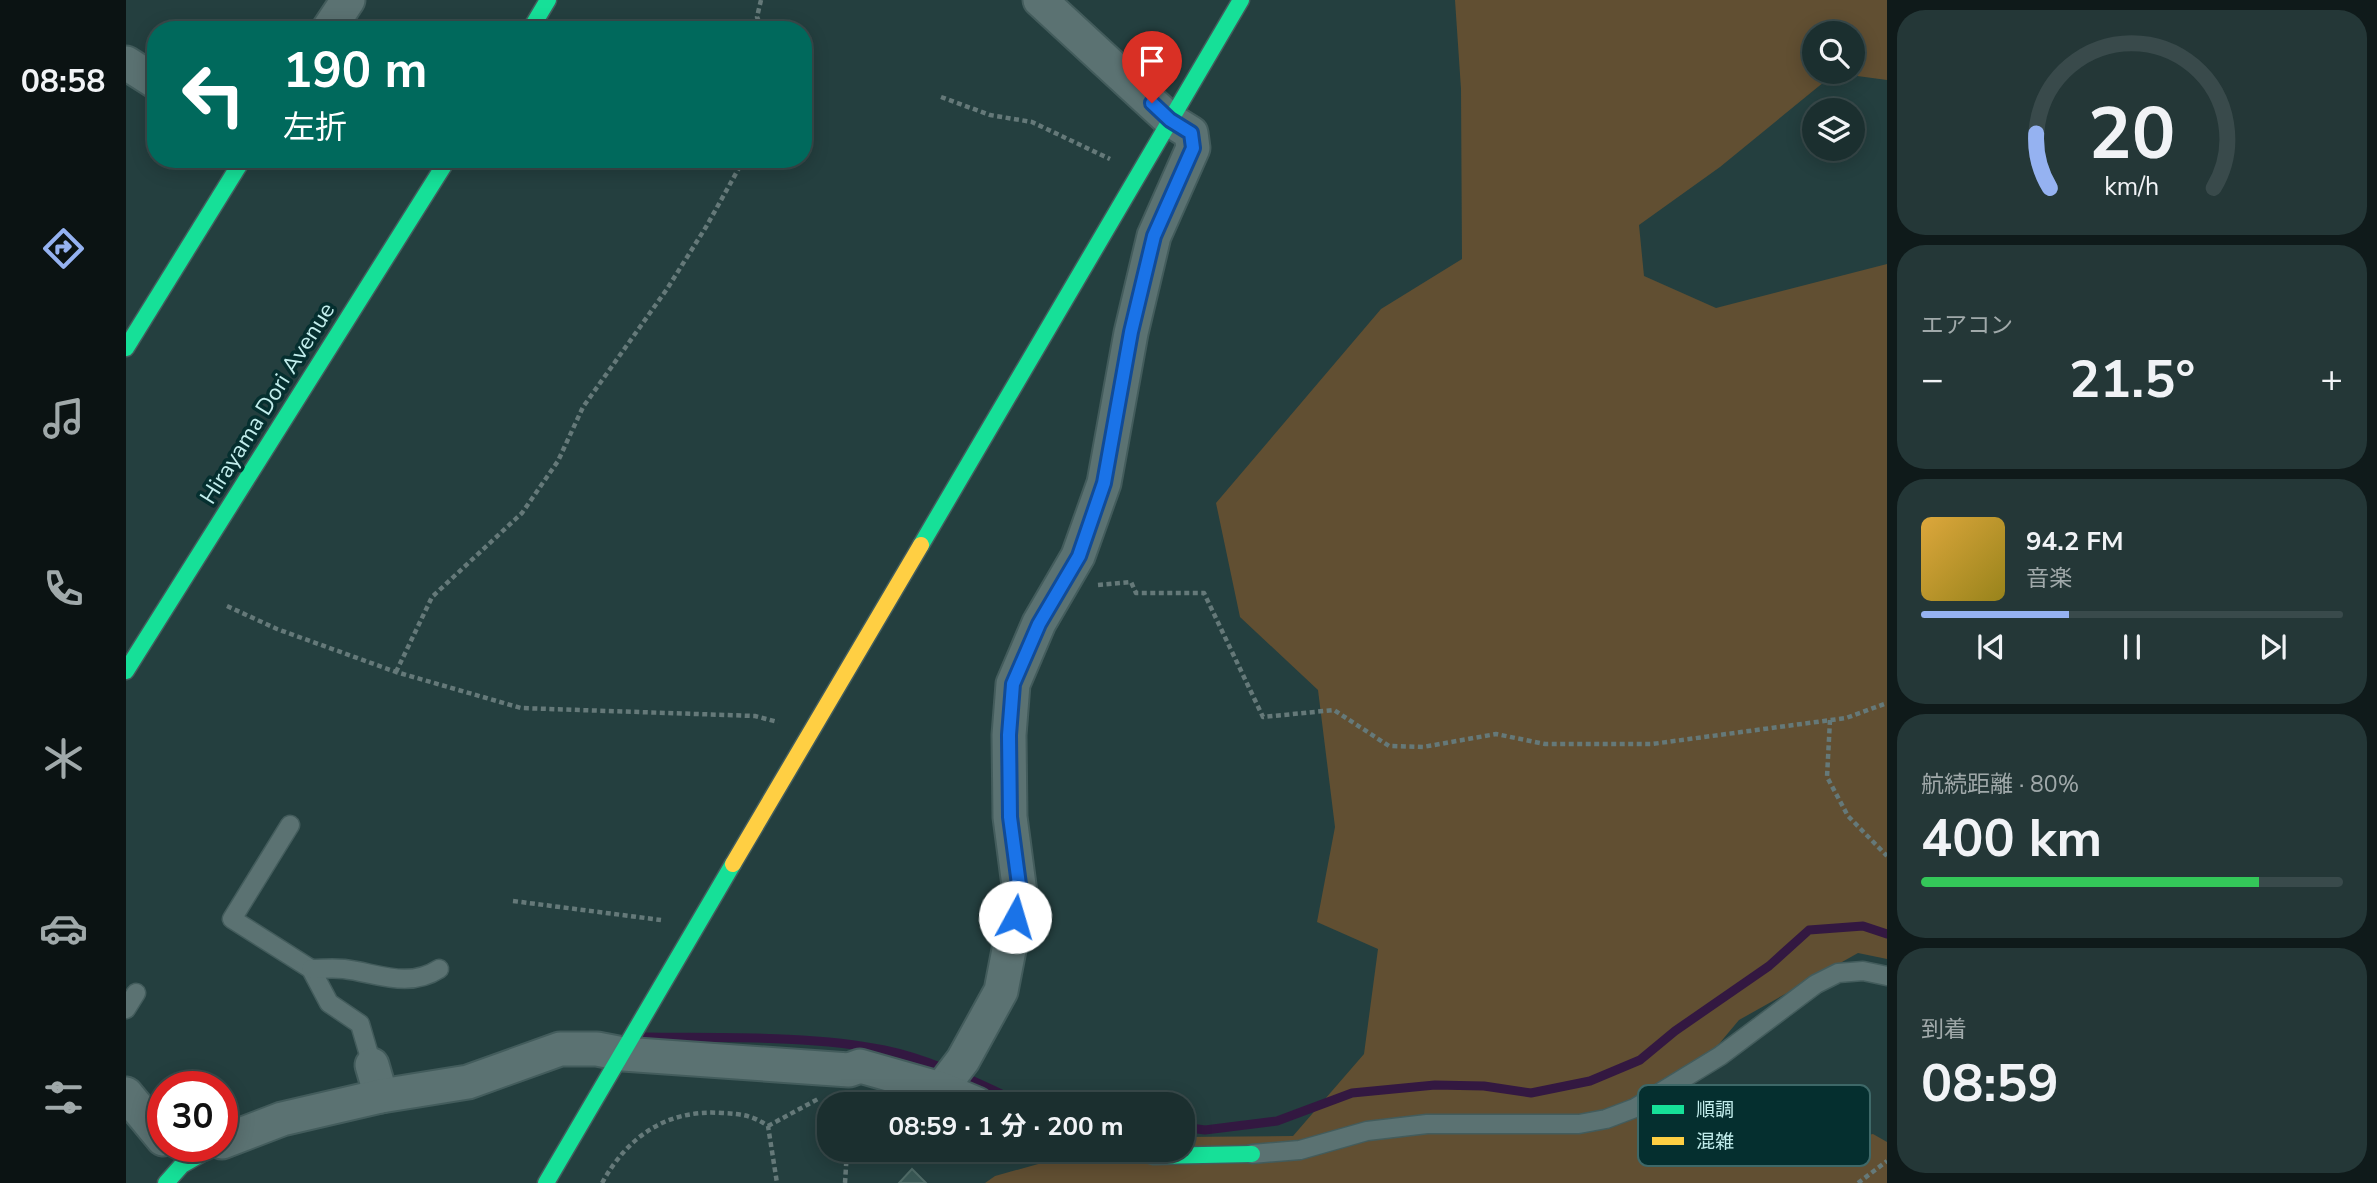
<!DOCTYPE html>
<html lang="ja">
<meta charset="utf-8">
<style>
body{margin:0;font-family:"Nunito Sans","Noto Sans JP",sans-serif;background:#243737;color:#f1f3f6;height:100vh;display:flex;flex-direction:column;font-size:26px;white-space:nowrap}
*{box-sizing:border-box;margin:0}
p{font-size:23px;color:#a0a9aa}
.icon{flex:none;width:38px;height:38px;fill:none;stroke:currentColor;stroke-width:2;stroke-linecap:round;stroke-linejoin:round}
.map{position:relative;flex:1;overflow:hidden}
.sheet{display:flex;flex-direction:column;gap:10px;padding:10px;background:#0f1a1a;width:490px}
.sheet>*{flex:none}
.banner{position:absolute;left:21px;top:21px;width:665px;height:147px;border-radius:28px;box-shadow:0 4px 18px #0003,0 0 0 2px #394a4b;background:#00695c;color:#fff;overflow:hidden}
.buttons{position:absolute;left:1676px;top:21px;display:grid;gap:14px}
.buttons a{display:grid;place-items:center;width:63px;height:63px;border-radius:50%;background:#1b2f2f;box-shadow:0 4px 18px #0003,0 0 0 2px #394a4b;font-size:35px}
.speed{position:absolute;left:21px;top:1071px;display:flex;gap:14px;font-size:35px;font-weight:700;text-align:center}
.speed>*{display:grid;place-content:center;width:91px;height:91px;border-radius:50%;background:#1b2f2f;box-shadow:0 4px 18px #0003,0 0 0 2px #394a4b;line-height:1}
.speed .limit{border:10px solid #d22;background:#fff;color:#111}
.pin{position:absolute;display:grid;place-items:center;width:60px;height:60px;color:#fff;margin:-72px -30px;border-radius:50% 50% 50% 0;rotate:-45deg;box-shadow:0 0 7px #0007}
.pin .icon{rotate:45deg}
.me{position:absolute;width:77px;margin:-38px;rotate:6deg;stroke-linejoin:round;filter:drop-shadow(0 0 5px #0008)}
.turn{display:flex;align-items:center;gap:24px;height:147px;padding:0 21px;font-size:32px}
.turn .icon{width:91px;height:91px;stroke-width:2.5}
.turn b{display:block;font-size:49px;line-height:60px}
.big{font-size:52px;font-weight:700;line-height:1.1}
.sheet .widget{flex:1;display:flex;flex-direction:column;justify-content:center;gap:10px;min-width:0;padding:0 24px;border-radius:28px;background:#243737}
.sheet .dial{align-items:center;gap:0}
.dial svg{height:182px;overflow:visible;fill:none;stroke:#394a4b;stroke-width:7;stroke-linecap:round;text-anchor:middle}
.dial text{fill:#f1f3f6;stroke:none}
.song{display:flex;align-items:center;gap:21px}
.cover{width:84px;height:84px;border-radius:10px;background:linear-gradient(135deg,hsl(40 70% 55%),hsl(50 70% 35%))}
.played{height:7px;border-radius:4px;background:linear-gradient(90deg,#95b2f1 35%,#394a4b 35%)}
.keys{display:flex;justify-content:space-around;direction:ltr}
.heat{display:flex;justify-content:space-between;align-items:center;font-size:38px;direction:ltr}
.charge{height:10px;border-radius:5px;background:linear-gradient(90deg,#34c759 80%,#394a4b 0)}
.trip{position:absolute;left:691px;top:1092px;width:378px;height:70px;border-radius:28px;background:#1b2f2f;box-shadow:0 4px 18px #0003,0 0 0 2px #394a4b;font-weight:700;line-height:70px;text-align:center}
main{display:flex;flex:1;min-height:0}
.tab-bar{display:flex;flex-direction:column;width:126px;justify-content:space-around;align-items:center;background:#0b1313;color:#a0a9aa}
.tab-bar .icon{width:49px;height:49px}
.tab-bar .selected{color:#95b2f1}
.tab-bar b{font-size:32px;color:#f1f3f6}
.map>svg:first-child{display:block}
.green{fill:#614f32;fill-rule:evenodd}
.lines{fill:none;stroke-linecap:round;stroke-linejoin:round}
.stream{stroke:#331841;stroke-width:9}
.building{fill:#395855;stroke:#506c68;stroke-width:2}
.lane-casing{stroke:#435c5c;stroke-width:21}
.street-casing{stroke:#435c5c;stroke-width:37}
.fast-casing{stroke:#435c5c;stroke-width:19}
.slow-casing{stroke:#435c5c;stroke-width:19}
.path{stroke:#657979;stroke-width:4.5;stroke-dasharray:5 3.5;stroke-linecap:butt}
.lane{stroke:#5b7272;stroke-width:18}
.street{stroke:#5b7272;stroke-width:33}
.fast{stroke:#16e098;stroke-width:16}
.slow{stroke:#ffcf43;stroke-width:16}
.route-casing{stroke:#114b97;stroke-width:18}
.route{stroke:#1a73e8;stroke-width:12}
.labels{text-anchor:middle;stroke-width:7;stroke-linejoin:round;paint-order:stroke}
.street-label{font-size:23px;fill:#c2edec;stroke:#052f2f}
.key{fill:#052f2f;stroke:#3e6868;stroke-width:2}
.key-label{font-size:19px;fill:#c2edec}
</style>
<main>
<nav class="tab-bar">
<b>08:58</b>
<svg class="icon selected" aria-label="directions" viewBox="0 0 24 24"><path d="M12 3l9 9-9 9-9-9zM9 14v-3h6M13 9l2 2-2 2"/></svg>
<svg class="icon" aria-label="music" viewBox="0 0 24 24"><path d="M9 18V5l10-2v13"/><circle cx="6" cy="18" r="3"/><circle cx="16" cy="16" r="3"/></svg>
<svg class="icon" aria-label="phone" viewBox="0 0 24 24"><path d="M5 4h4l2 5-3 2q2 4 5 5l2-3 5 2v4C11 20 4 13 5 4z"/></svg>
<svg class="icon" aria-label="climate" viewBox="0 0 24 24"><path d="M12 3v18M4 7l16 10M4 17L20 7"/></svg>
<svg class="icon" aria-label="car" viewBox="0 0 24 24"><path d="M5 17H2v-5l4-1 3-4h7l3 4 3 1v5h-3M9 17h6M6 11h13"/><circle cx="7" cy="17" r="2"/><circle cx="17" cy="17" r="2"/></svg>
<svg class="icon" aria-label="filters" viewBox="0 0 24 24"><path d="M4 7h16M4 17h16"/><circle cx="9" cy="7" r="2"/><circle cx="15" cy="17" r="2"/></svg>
</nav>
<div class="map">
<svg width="1761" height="1183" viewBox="0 0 1761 1183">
<rect width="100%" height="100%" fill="#243f3f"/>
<!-- green -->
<path class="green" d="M1329,0H1761V80L1709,73L1594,167L1513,225L1518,276L1590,308L1761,264V959L1732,953L1613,1020L1515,1137L1641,1155L1747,1134L1761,1142V1183H859L869,1176L962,1150H1057V1137L1167,1136L1238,1054L1252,949L1191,922L1209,827L1192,690L1114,617L1090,503L1255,309L1336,259L1335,89ZM1689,33H1727V72H1689Z"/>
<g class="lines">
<!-- stream -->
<g class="stream">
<path d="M518,1037C592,1038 687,1035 758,1050C807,1060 853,1084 897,1104"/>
<path d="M1057,1127L1079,1130L1151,1121L1226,1093L1309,1085L1358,1086L1405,1093L1464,1081L1514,1060L1549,1031L1643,966L1683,930L1737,926L1761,934"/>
</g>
</g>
<!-- building -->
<path class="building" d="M786,1169L800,1183H773Z"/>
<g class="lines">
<!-- lane casing -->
<g class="lane-casing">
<g id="lane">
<path d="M164,825L106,919L185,969L203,1003L234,1024L246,1065"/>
<path d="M185,969C196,969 207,968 218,969C251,973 282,989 313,969"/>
<path d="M0,1009L10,993"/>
<path d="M1126,1154L1174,1150L1241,1131L1301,1124H1453L1480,1119L1509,1108L1594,1056L1690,984L1712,973L1737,971L1761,976"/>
</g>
</g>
<!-- street casing -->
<g class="street-casing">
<g id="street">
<path d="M202,30L222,0"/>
<path d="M0,63L30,82"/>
<path d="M246,1065L255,1096"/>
<path d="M815,1089L837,1060L875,991L894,893L884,817L883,735L887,684L913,623L952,556L978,483L1005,333L1028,236L1067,148L1065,133L1044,120L914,0"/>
<path d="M0,1094L37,1139"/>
<path d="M96,1142L156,1119L255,1096L342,1082L434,1049H471L497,1054L723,1070L734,1066L815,1089L851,1104"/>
</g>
</g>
<!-- fast casing -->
<g class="fast-casing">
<g id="fast">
<path d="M404,30L422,0"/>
<path d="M0,348L117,159"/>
<path d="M795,545L1115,0"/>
<path d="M0,671L322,159"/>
<path d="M1006,1150L1028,1156L1126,1154"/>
<path d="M40,1183L56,1165L89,1146"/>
<path d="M420,1183L607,864"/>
</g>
</g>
<!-- slow casing -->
<g class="slow-casing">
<path id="slow" d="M607,864L795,545"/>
</g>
<!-- path -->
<g class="path">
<path d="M635,0L631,17L637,30"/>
<path d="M815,97L864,115L906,122L984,159"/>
<path d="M972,585L1005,582L1010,593H1078L1137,717L1208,710L1263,746L1297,747L1370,734L1419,744H1526L1720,718L1761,703"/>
<path d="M101,606L151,629L270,672L395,708L629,716L652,722"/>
<path d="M270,672L306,597L396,513L432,461L457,407L541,289L580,227L618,159"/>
<path d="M1704,720L1701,777L1722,816L1761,856"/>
<path d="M387,901L535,920"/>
<path d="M642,1126L692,1099"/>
<path d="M476,1183C502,1136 541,1109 596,1113C615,1114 626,1115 642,1126L651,1183"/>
<path d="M719,1183L721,1150"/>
<path d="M1732,1183L1761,1161"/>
</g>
<!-- lane -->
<use href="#lane" class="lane"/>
<!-- street -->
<use href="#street" class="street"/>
<!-- fast -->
<use href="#fast" class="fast"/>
<!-- slow -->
<use href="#slow" class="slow"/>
</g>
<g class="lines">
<!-- route casing -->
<g class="route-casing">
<path id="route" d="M889,917L894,892L884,817L883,735L887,684L913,624L953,556L978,483L1005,332L1028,236L1067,148L1065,133L1044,120L1026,103"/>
</g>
<!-- route -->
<use href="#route" class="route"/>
</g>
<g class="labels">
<!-- street labels -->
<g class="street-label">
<text transform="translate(141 403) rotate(-58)" y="8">Hirayama Dori Avenue</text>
</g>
</g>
<!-- legend -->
<rect x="1512" y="1085" width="232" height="81" rx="10" class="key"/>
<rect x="1526" y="1105" width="32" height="9" fill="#16e098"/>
<rect x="1526" y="1137" width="32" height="8" fill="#ffcf43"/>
<g class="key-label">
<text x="1570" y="1116">順調</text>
<text x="1570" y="1148">混雑</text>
</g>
</svg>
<div class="buttons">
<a><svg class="icon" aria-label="search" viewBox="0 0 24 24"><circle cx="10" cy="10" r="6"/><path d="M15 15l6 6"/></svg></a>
<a><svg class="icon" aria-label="layers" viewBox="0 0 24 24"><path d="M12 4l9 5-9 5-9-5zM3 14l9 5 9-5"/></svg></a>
</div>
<div class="speed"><div class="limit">30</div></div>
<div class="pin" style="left:1026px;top:103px;background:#d93025"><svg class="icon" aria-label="arrive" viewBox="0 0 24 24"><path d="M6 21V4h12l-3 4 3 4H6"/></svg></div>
<svg class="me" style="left:889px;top:917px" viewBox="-20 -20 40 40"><circle r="19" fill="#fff"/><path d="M0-13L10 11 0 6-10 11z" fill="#1a73e8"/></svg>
<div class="trip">08:59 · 1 分 · 200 m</div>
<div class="banner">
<div class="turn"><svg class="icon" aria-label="left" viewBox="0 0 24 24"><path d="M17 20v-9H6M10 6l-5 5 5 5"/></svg><div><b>190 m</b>左折</div></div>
</div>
</div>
<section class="sheet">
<div class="widget dial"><svg viewBox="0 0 100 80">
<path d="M14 69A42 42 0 1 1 86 69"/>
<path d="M14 69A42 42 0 0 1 8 45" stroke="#95b2f1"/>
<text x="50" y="56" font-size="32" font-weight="700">20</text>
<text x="50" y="72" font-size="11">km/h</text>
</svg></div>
<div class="widget"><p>エアコン</p>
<div class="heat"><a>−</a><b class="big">21.5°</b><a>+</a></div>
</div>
<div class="widget">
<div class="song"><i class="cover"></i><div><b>94.2 FM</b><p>音楽</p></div></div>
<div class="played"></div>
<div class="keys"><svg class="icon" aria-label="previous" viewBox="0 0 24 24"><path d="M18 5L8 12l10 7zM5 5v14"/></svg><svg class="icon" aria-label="pause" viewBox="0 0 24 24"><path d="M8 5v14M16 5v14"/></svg><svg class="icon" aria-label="next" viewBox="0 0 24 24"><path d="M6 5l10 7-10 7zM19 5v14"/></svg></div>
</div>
<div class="widget"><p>航続距離 · 80%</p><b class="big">400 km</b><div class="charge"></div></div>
<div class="widget"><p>到着</p><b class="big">08:59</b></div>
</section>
</main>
